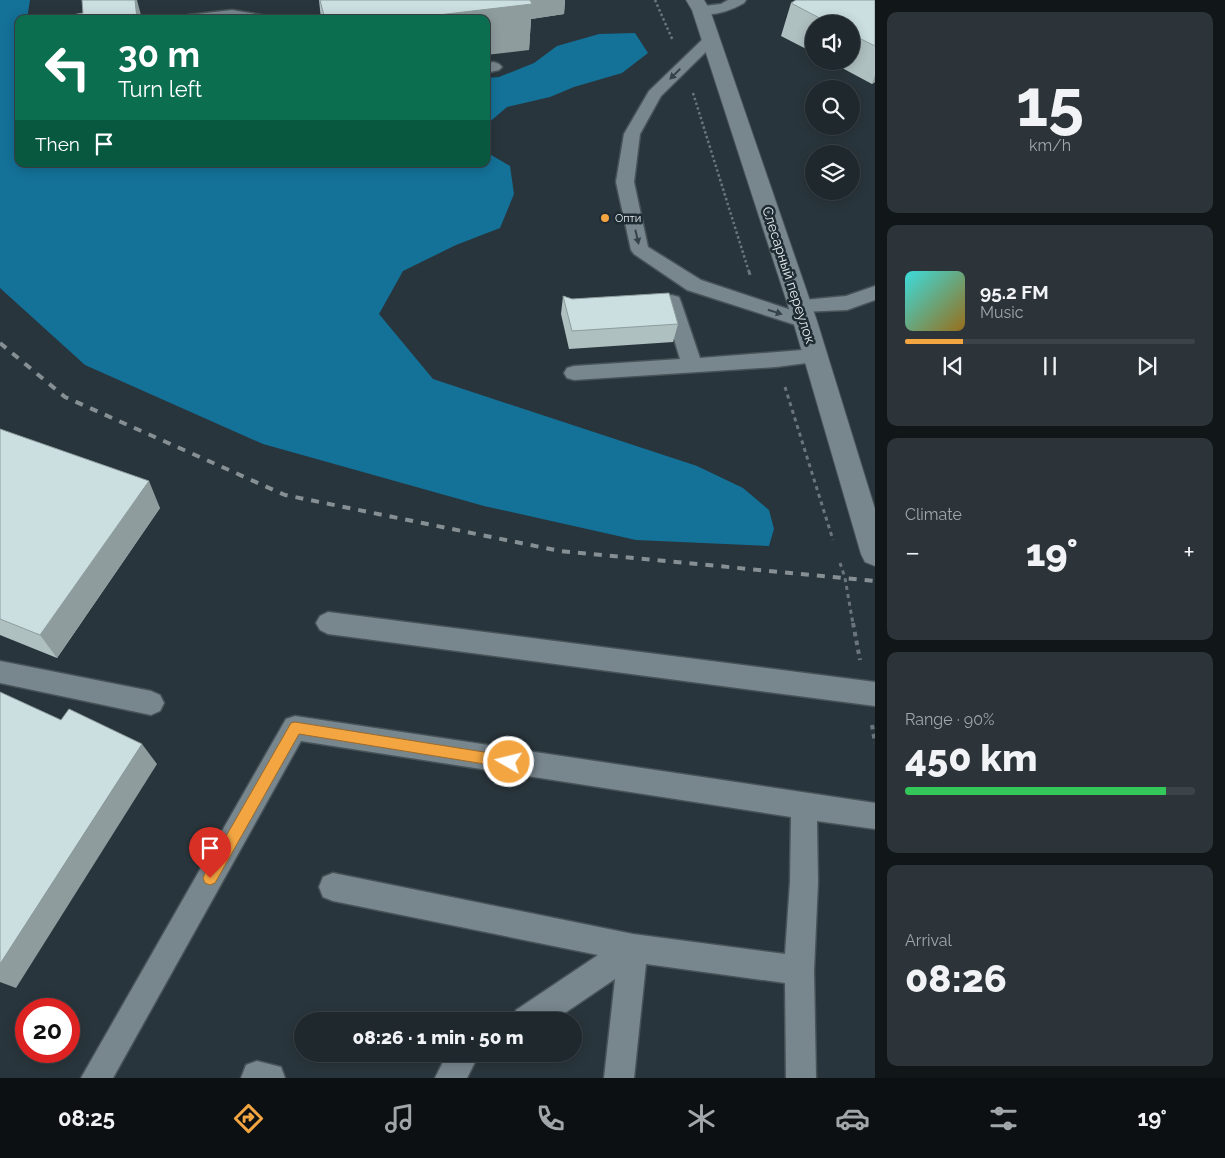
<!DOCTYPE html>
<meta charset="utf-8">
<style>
body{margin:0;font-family:Raleway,sans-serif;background:#2c3439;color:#f1f3f6;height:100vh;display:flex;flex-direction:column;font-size:19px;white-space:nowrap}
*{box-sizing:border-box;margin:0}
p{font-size:16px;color:#a1a6aa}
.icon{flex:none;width:28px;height:28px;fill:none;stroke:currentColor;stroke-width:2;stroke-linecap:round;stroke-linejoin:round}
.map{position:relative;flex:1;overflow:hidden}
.drawer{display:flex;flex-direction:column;gap:12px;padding:12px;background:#111619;width:350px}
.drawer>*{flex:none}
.banner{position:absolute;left:15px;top:15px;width:475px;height:152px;border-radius:10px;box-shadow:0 2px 12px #0003,0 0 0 1px #3c4449;background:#0b6e4f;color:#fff;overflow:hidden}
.controls{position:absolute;left:805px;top:15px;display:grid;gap:10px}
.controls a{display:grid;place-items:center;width:55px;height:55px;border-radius:50%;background:#1f282d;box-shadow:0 2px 12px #0003,0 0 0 1px #3c4449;font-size:25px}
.speed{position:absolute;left:15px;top:998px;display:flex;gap:10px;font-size:25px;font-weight:700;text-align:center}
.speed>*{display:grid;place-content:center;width:65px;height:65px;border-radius:50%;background:#1f282d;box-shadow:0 2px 12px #0003,0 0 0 1px #3c4449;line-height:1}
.speed .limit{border:8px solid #d22;background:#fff;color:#111}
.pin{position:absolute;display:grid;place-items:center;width:42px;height:42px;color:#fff;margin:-51px -21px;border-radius:50% 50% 50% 0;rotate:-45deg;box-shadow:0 0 5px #0007}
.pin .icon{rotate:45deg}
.me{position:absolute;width:55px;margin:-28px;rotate:278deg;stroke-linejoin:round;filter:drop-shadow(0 0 4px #0008)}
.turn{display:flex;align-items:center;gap:18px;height:105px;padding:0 20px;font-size:22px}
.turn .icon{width:65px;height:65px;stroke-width:2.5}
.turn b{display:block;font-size:35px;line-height:42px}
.then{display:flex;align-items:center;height:48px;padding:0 20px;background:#0003;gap:10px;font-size:19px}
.big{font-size:38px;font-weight:800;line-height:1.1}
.drawer .tile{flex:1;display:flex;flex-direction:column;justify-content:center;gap:8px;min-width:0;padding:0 18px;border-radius:10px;background:#2c3439}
.drawer .dial{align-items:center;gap:0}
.dial b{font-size:65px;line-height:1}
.song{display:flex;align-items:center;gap:15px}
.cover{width:60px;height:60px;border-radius:8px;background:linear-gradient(135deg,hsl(180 70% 55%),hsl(40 70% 35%))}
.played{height:5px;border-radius:2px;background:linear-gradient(90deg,#f2a541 20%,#3c4449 20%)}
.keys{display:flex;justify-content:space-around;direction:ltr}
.heat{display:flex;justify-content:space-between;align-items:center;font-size:28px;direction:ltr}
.charge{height:8px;border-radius:4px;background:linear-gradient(90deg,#34c759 90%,#3c4449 0)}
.trip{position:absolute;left:294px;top:1012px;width:288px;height:50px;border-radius:25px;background:#1f282d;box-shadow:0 2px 12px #0003,0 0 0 1px #3c4449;font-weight:800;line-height:50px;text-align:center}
.dock{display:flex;height:80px;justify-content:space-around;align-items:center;background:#0c1012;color:#a1a6aa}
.dock .icon{width:35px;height:35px}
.dock .on{color:#f2a541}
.dock b{font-size:22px;color:#f1f3f6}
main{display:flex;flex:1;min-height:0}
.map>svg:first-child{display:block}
.forest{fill:#147198}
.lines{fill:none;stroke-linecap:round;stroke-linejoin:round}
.service-casing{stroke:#485358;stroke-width:3}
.secondary-casing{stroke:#485358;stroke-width:2}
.path-far2{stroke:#6b757b;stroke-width:2.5;stroke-dasharray:2.5 2.5;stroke-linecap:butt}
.path-far1{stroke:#6b757b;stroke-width:3;stroke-dasharray:4 4;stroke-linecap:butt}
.path{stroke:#6b757b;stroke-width:4;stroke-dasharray:4.5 4.5;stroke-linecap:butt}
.service{fill:#78868e;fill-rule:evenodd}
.secondary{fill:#78868e;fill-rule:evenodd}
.rail{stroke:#858f94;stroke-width:4;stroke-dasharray:8 8;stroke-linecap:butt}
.wall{fill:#afc0c1}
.shaded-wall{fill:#8e9c9d}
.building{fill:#cbdfe0;stroke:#8e9c9d}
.oneway{fill:#354249}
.route{fill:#f2a541;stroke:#9d6b2a}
.poi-dot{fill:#f2a541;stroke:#1f2b32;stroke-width:2}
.labels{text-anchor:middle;stroke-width:5;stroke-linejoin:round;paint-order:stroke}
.far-poi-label{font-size:11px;fill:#e3ebef;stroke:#1f2b32;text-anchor:start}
.street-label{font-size:14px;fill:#e3ebef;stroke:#1f2b32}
</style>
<main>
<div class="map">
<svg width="875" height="1078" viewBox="0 0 875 1078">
<rect width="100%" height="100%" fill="#29353c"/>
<!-- forest -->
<g class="forest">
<path d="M0,0H30L27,19H19V164H486V152L510,166L514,194L500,228L456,245L403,271L379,314L433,379L697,466L743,488L769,510L774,529L769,546L636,540L484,506L263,444L85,365L0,288Z"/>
<path d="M635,33L648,53L622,73L574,87L550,97L507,107L486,125V78L499,77L534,63L557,46L599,34Z"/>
</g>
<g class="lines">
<!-- service casing -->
<g class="service-casing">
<g id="service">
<path d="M728,0H746L744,3C730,11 713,17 696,13L694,10L696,7L721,4Z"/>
<path d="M232,10L262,15L269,19H181L188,15Z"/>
<path d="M710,36L715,37L717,40L715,43L661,96L640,134L634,182L648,247L701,280L794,311L792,306L794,301L846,296L875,286V300L847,310L800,312L812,316L815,321L812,326L805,328L687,290L634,254L631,250L616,182L624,134L649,91L705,37Z"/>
<path d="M494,62L499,64L502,67L499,70L486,73V63Z"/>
<path d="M672,295L679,297L681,302L700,358L815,349L822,351L825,356L822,361L776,367L574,380L567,378L564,373L567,368L574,366L680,359L665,309L640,311L633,309L631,304L633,299Z"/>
<path d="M328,612L875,682V706L328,634L320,630L316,623L320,616Z"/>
<path d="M0,661L151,691L160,695L164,703L160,711L151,715L0,683Z"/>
<path d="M295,716L875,803V829L817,821L818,882L814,970L816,1078H786L785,983L646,964L634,1078H604L615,979L553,1021H512L516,1010L598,955L333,901L323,897L319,887L323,877L333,873L633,934L785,954L790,882L791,817L301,741L113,1078H81L286,719Z"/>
<path d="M447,1054H479L467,1078H435Z"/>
<path d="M257,1061L281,1067L285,1078H241L246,1065Z"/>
</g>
</g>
<!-- secondary casing -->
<g class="secondary-casing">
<path id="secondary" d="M686,0H704L710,10L817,321L875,509V566L865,562L861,554L793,321L692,10Z"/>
</g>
<!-- path-far2 -->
<g class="path-far2">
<path d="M655,0L673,41"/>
<path d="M693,93L749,272"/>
</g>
<!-- path-far1 -->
<g class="path-far1">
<path d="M749,271L750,275"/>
<path d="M785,387L833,540"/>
<path d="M840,563L845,578L853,624"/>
</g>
<!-- path -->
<g class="path">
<path d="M853,623L860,660"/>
<path d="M872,725L875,743"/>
</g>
<!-- service -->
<use href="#service" class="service"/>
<!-- secondary -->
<use href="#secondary" class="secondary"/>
<!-- rail -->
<path class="rail" d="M0,343L65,397L285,495L560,551L875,581"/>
</g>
<!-- wall -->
<g class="wall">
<path d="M319,0H565L564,14L531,19L529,50L486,19H321Z"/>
<path d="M875,0V82L872,84L829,61H851V24H814V53L781,36L791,3Z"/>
<path d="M563,296L572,299L678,324L673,342L569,349L561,314Z"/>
<path d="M0,429L160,508L57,658L0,635Z"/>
</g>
<!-- shaded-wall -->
<g class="shaded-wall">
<path d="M135,0H137L142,19H137Z"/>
<path d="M515,0H565L564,14L531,19L529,50L486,55V19H404Z"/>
<path d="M875,75V82L872,84Z"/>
<path d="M149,481L160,508L57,658L40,635Z"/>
<path d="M142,744L157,764L16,988L0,982V964Z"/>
</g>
<!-- building -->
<g class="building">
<path d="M82,0H135L137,19H72V15L83,13Z"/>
<path d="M320,0H530L532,4L404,19H325Z"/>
<path d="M796,0H875V46L851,34V24H831L791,3Z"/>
<path d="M669,293L678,324L572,331L563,296L572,299Z"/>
<path d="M0,429L149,481L40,635L0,619Z"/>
<path d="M0,692L61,720L69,709L142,744L0,964Z"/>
</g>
<!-- one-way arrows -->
<defs><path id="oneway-solid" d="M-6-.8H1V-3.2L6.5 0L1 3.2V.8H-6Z" transform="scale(1.25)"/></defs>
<g class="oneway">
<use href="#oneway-solid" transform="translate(675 74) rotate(135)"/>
<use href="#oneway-solid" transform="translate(637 237) rotate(77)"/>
<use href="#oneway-solid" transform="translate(775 312) rotate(17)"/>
</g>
<!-- route -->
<path class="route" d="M295,722L509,756L514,758L516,762L514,767L509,768L299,734L215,883L210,885L205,883L203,878L205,873L291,723Z"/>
<!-- markers -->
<circle class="poi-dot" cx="605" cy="218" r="5"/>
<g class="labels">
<!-- far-poi labels -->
<g class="far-poi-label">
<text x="615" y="222">Опти</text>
</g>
<!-- street labels -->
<g class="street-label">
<text transform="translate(789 275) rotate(72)" y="5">Слесарный переулок</text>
</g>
</g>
</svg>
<div class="controls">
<a><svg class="icon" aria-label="sound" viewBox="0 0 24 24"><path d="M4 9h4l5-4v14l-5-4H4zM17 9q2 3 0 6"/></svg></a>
<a><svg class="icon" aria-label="search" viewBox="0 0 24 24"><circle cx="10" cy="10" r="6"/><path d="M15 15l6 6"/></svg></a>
<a><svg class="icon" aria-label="layers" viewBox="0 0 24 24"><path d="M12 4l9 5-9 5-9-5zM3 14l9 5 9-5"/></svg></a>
</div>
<div class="speed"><div class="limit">20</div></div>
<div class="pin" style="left:210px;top:878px;background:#d93025"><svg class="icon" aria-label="arrive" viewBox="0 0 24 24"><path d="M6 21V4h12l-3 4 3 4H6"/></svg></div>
<svg class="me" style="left:509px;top:762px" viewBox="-20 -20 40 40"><circle r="17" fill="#f2a541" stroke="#fff" stroke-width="3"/><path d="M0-11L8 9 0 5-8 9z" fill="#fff"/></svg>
<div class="trip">08:26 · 1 min · 50 m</div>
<div class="banner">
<div class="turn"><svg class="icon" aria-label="left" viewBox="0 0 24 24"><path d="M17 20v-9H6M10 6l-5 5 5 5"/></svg><div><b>30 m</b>Turn left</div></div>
<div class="then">Then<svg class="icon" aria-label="arrive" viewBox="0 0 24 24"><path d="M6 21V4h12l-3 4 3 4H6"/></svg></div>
</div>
</div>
<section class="drawer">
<div class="tile dial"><b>15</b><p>km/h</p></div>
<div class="tile">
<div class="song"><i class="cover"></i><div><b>95.2 FM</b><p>Music</p></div></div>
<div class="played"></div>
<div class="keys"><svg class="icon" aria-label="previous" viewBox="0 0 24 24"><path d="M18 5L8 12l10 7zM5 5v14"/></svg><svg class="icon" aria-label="pause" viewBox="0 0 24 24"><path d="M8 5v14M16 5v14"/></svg><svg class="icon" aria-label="next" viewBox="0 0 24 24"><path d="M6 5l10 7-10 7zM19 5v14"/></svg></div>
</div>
<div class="tile"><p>Climate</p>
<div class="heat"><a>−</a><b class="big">19°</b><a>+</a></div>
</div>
<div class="tile"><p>Range · 90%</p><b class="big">450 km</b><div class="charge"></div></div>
<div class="tile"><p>Arrival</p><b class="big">08:26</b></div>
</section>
</main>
<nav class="dock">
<b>08:25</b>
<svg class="icon on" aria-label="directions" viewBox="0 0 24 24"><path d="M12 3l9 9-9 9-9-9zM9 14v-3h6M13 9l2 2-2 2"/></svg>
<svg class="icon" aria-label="music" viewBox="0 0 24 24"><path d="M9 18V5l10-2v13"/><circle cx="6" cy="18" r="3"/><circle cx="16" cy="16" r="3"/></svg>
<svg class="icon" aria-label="phone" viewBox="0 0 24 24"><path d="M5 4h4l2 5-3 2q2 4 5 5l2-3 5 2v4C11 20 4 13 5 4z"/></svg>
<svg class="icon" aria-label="climate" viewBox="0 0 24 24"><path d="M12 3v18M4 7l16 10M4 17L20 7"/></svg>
<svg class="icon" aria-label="car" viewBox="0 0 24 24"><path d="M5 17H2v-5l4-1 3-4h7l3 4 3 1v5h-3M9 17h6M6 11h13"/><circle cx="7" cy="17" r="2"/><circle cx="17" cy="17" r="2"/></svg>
<svg class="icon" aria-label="filters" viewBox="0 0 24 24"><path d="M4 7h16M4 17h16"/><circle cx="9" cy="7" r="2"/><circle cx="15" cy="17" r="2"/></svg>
<b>19°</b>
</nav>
